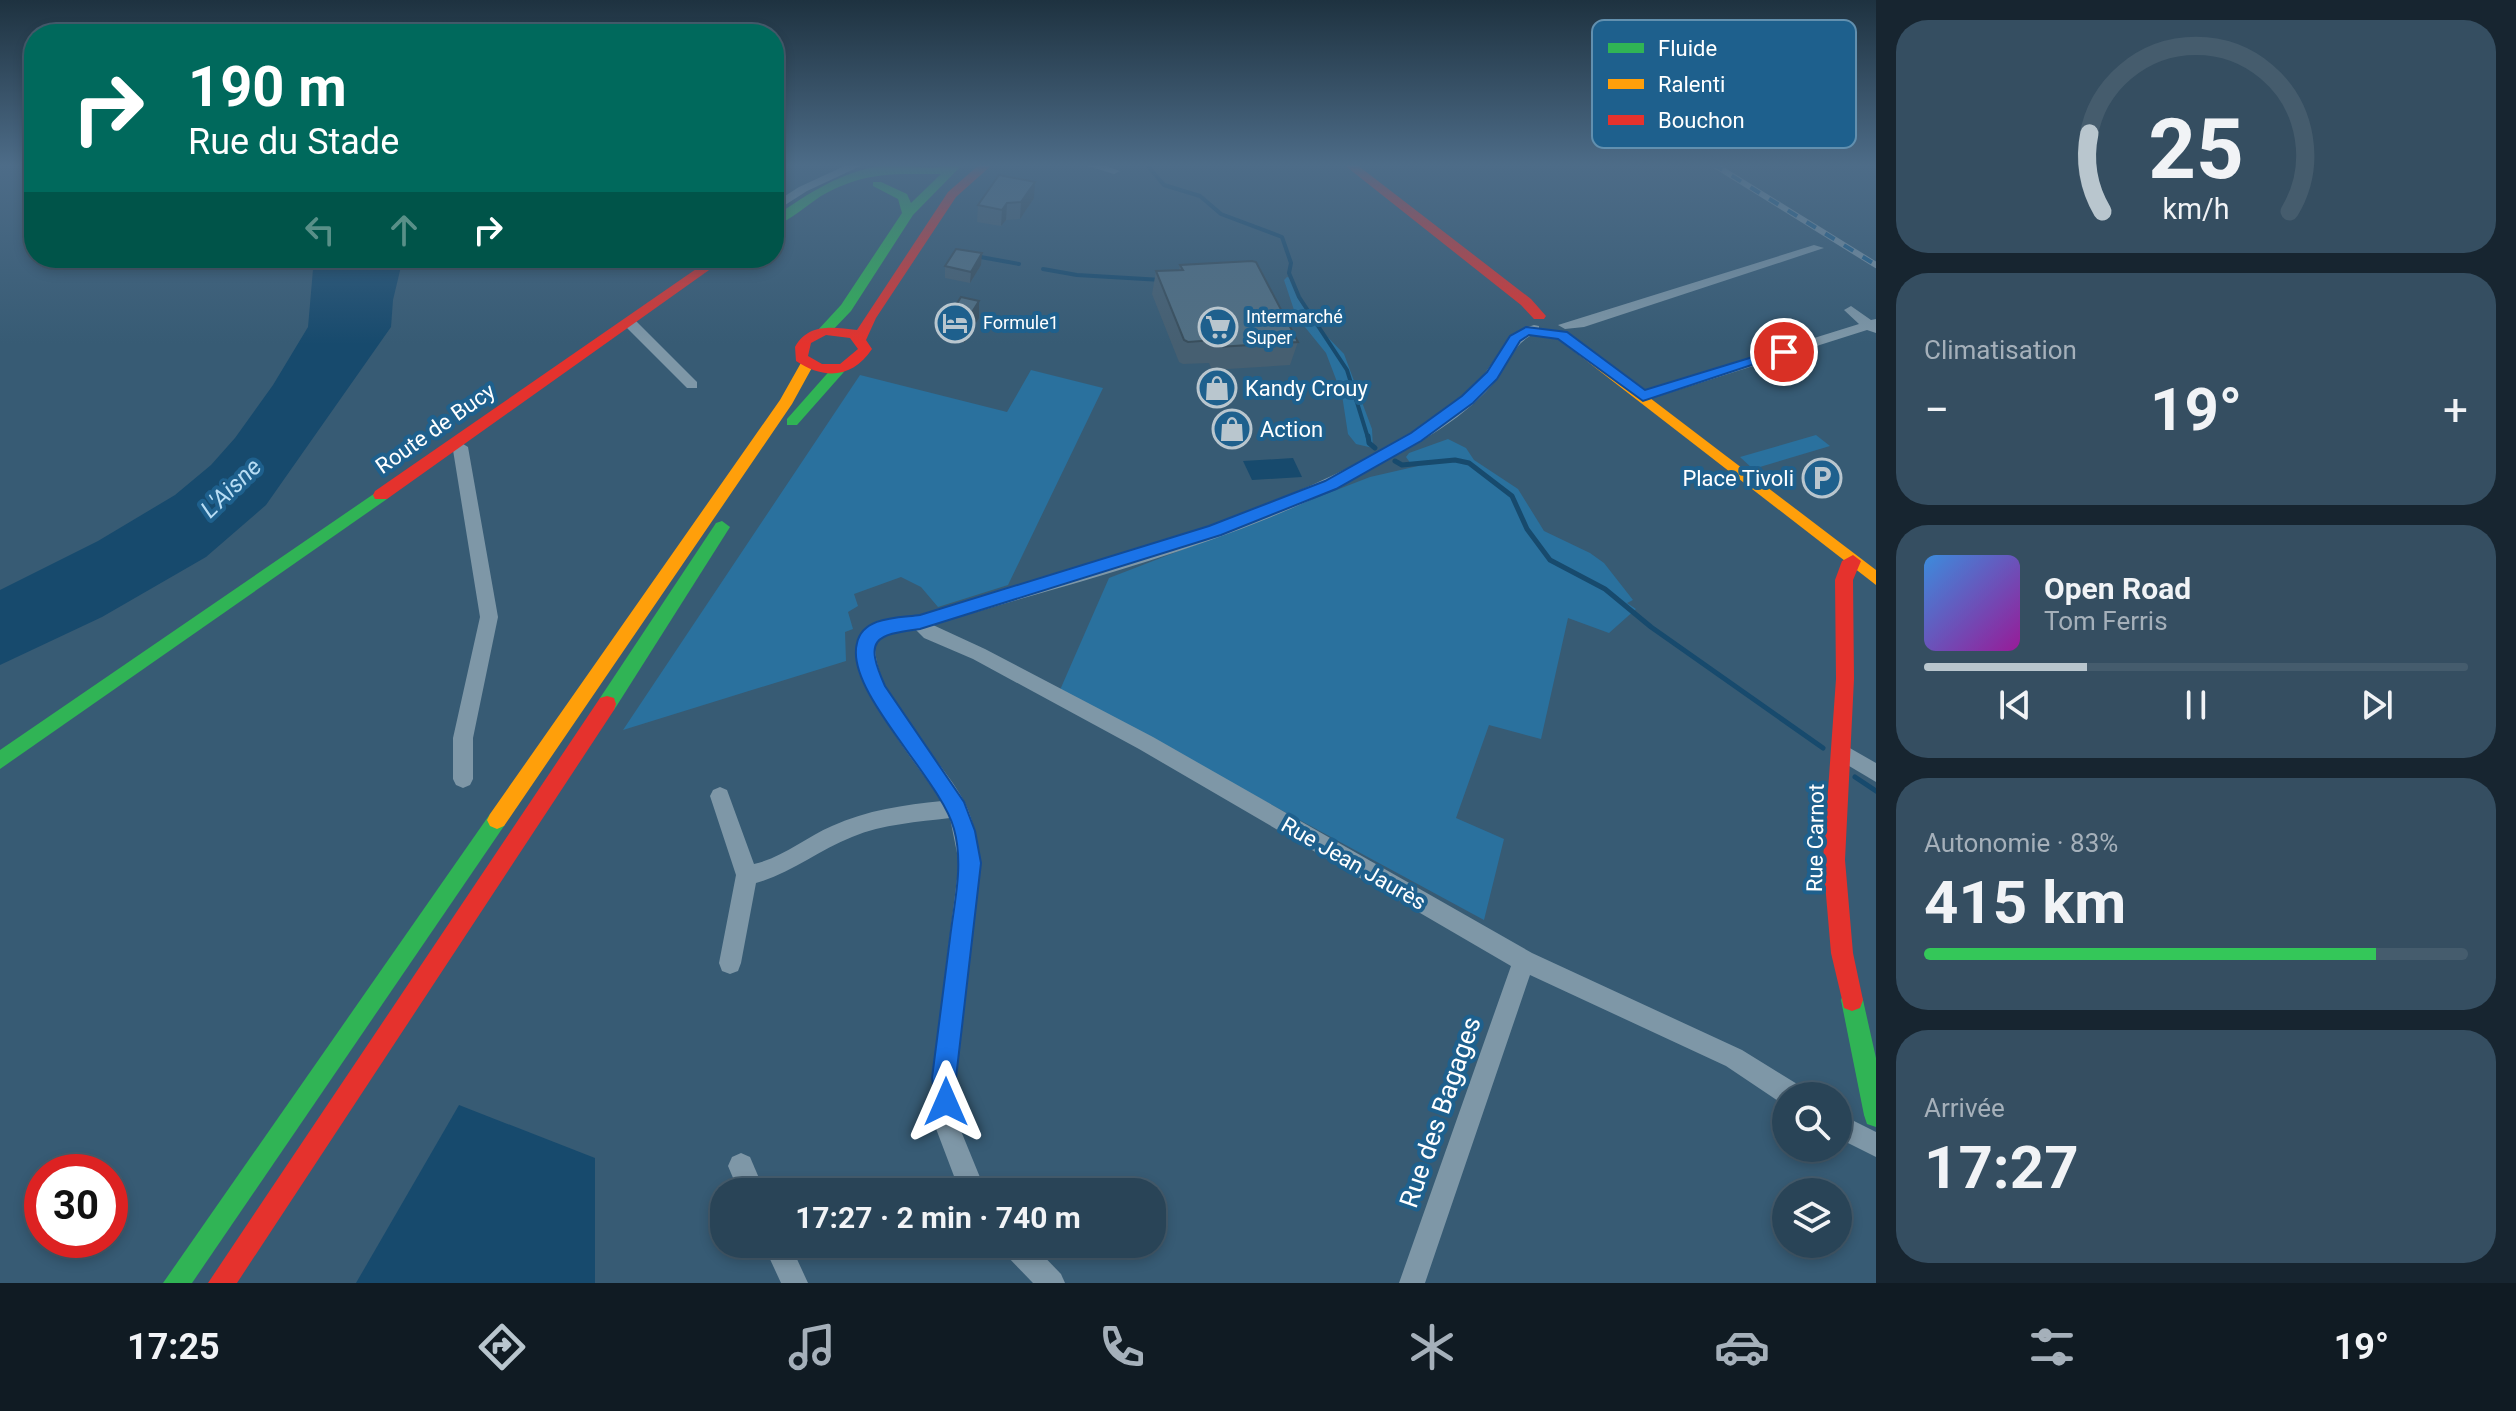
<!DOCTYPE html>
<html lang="fr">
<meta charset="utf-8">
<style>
body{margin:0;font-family:Roboto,sans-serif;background:#354e61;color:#f1f3f6;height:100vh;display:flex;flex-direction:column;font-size:30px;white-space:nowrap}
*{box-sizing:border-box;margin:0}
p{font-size:26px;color:#a5b0ba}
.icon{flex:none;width:44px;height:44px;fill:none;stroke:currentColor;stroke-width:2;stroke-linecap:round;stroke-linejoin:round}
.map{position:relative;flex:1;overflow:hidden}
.side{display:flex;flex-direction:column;gap:20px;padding:20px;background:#172530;width:640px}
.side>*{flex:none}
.hud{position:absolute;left:24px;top:24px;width:760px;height:244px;border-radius:32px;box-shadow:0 4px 12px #0003,0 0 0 2px #455c6d;background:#00695c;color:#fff;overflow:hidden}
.fabs{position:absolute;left:1772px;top:1082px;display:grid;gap:16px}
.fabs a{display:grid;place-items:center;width:80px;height:80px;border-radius:50%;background:#294457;box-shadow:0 4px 12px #0003,0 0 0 2px #455c6d;font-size:40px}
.speed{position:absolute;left:24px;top:1154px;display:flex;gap:16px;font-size:40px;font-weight:700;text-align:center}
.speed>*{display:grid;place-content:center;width:104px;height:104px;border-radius:50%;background:#294457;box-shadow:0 4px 12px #0003,0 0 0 2px #455c6d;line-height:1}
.speed .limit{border:12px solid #d22;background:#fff;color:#111}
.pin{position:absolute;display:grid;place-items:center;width:68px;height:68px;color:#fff;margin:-34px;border:4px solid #fff;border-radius:50%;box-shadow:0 2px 8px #0007}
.me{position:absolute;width:88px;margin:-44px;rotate:0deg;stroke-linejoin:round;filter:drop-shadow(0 0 6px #0008)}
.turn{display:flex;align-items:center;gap:28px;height:168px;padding:0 32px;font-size:36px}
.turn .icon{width:104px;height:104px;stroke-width:2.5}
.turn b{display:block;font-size:56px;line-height:68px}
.lanes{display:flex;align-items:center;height:76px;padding:0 32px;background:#0003;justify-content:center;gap:40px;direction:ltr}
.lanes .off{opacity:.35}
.big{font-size:60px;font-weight:700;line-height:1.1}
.side .tile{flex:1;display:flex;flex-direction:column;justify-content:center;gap:12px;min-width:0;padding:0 28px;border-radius:32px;background:#354e61}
.side .dial{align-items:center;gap:0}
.dial svg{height:208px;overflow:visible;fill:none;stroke:#455c6d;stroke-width:7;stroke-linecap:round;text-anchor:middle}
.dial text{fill:#f1f3f6;stroke:none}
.song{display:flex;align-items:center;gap:24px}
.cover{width:96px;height:96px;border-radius:12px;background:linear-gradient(135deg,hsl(210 70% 55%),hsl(300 70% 35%))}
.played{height:8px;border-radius:4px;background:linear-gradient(90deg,#b9c6ce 30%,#455c6d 30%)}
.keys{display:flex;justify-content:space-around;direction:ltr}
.heat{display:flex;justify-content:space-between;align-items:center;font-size:44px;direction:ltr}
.charge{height:12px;border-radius:6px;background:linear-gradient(90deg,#34c759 83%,#455c6d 0)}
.trip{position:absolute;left:710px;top:1178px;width:456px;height:80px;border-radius:32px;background:#294457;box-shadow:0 4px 12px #0003,0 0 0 2px #455c6d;font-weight:700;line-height:80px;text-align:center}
.menu{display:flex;height:128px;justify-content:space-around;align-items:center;background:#101b23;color:#a5b0ba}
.menu .icon{width:56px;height:56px}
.menu .active{color:#b9c6ce}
.menu b{font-size:36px;color:#f1f3f6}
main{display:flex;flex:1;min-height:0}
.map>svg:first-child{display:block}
.green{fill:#2a719e}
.water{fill:#174a6d}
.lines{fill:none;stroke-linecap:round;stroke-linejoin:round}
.stream-far1{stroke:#174a6d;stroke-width:4}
.stream{stroke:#174a6d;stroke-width:5}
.street{fill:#7e97a7;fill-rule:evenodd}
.fast{fill:#30b455;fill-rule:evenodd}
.slow{fill:#ff9f0a;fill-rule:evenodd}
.jam{fill:#e5322d;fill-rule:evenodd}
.rail-casing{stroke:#7f97a7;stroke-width:6}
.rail{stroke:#1e608d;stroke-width:4;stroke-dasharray:11;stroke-linecap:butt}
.wall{fill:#465f71}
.shaded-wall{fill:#394e5c}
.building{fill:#516f83;stroke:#394e5c;stroke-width:2}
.route{fill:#1a73e8;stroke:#114b97;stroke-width:2}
.labels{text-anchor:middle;stroke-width:8;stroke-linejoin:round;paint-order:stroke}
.far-poi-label{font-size:18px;fill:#fff;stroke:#1e608d;text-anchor:start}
.poi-label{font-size:22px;fill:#fff;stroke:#1e608d;text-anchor:start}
.street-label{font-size:22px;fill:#fff;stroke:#1e608d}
.water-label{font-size:24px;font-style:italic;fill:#b8ddf4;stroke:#1e608d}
.near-street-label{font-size:26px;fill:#fff;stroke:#1e608d}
.key{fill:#1e608d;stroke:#6290af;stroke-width:2}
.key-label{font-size:22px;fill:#fff}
</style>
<main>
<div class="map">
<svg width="1876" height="1283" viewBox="0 0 1876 1283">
<rect width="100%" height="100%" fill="#375b74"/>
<!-- green -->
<g class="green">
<path d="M1287,277L1291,278L1299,300L1313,322L1344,354L1372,429L1373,448L1356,444L1348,434L1342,395L1326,353L1296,316L1284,280Z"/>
<path d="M1031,370L1103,388L1008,585L938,607L921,587L901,577L854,594L858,606L848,612L853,629L845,632L846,661L623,730L860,375L1007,412Z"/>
<path d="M1816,435L1830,446L1753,469L1740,457Z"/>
<path d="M1448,439L1466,448L1474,460L1518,489L1544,531L1590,553L1604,563L1633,600L1627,603L1636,609L1609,633L1568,618L1541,739L1489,725L1456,818L1504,839L1484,920L1060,690L1109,578L1370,477L1418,466L1411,464L1406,457L1409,453Z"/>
</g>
<!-- water -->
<g class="water">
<path d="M314,258H403L393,300L391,327L266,505L206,557L102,617L0,665V590L98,541L175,495L211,465L235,438L273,385L308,327Z"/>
<path d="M1293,458L1302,477L1252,480L1243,461Z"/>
<path d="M459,1105L595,1158V1283H356Z"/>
</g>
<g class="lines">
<!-- stream-far1 -->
<g class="stream-far1">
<path d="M1146,164L1164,185L1200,196L1221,214L1282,237L1291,263L1289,273L1299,297L1347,370L1368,438"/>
<path d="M975,256L1019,264"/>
<path d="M1043,269L1077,275L1162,280"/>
</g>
<!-- stream -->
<g class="stream">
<path d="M1368,436L1369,443L1375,448"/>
<path d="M1395,461L1402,465L1455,460L1469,463L1512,496L1527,529L1550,560L1605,589L1651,627L1823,748"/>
<path d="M1855,777L1876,791"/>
</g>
<!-- street -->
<g class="street">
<path d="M849,164H865L807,191L774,212V203L799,187Z"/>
<path d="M1081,164H1101L1120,171L1114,174Z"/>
<path d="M1814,245L1824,248L1584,327L1565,329L1558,325Z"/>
<path d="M1851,306L1871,320L1876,319V333L1867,330L1643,401L1636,396L1638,393L1859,324L1844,310Z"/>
<path d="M629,318L634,319L697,382V388H687L624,325L622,322Z"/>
<path d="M1534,325L1539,326V332C1514,340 1507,366 1492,385C1459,423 1411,447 1367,471C1238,544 1075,581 933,625L985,649L1153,737L1532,953L1742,1050L1802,1087L1805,1096H1786L1784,1105L1726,1066L1530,975L1425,1283H1399L1511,966L1139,749L973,659L924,638L916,630L887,634L875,644C874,700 940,755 965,803C974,821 977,843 981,863L956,1078L959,1126L986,1192H960L935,1126L932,1078L959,863L950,818C918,822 883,824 852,837C819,850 791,873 756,883L741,963L738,971L730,974L722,971L719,963L736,875L710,796L713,790L720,787L727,790L754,864C782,858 806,837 832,826C867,810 904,805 942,801C921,769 830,662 867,629C880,617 903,618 920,615C1065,571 1214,535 1350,467C1395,444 1447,418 1480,379C1498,359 1505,333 1534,325Z"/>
<path d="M455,439L468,447L498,617L473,738V779L470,785L463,788L456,785L453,779V738L480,617L453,450L447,444Z"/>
<path d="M1841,743L1876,763V782L1834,757L1831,751L1834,745Z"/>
<path d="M1838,1113L1876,1132V1157L1838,1138Z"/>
<path d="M741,1153L750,1157L765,1192H739L728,1166L732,1157Z"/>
<path d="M763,1244H790L808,1283H781Z"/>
<path d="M1000,1244H1032L1061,1274L1065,1283H1033L1004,1253Z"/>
</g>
<!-- fast -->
<g class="fast">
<path d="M950,164H963L913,215L851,311L829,334H819L817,331L841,305L902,213L898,199L873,186V182H881L907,194L911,203L941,174C892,174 865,171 821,196C806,206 791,220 774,226V217C809,193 845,169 888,165C907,164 933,172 950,164Z"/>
<path d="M838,366L845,370L843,373L797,425H787V419L833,367Z"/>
<path d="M381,489L387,491L389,495L387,499L0,769V750Z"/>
<path d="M722,521L730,527L614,710L607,712L600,710L598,704L600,698L716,523Z"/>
<path d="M497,811L504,814L507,820L504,826L192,1283H163L490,814Z"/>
<path d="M1852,989L1860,992L1863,1000L1876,1058V1127L1867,1124L1864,1115L1841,1000L1844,992Z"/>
</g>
<!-- slow -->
<g class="slow">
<path d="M1562,331L1876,570V585L1557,338L1555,335Z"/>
<path d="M807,360L814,364L792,404L504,826L497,829L490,826L487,820L490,814L780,400L802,361Z"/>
</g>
<!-- jam -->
<g class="jam">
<path d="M980,164H993L956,197L876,318L866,340L872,349C853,378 824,380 796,361L795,347C808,323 833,327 857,330L948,192ZM826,335L850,338L858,349L840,364H822L808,356L811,343Z"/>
<path d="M1343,164H1356L1531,299L1546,316L1544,319H1534L1521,305Z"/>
<path d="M712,258H726L387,499H375L373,495L375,491Z"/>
<path d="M1853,555L1861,561L1853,580L1854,679L1845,860L1853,953L1863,1000L1860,1008L1852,1011L1844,1008L1831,953L1823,860L1836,679L1835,580L1842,561Z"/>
<path d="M607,696L614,698L616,704L614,710L237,1283H208L600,698Z"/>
</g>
<!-- rail casing -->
<g class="rail-casing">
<path id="rail" d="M1713,164L1876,265"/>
</g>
<!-- rail -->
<use href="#rail" class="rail"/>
</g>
<!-- wall -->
<g class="wall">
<path d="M1034,198L1020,219L1006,220L1001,226L977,222L978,205Z"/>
<path d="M981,265L970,283L945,278V266Z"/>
<path d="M1180,265L1298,342L1290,365L1212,370L1209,363L1183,364L1179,362L1152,294L1156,271L1179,270Z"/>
<path d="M979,318L964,343L946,338V321Z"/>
</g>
<!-- shaded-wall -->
<g class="shaded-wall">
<path d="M1035,182L1034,198L1020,219L1021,202Z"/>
<path d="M1007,203L1006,220L1001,226L1002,210Z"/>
<path d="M982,253L981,265L970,283L971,272Z"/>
<path d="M979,301V318L964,343V325Z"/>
</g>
<!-- building -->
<g class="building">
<path d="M999,175L1035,182L1021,202L1007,203L1002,210L978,205Z"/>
<path d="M956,249L982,253L971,272L945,266Z"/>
<path d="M1252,261L1256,262L1298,342L1218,347L1214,340L1188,342L1184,340L1156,271L1183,270L1180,265Z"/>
<path d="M961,297L979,301L964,325L946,321Z"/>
</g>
<!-- sky -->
<linearGradient id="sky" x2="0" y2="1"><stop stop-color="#1e3240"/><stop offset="0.48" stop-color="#4d6c88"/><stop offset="1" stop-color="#4d6c88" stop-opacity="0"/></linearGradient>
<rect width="1876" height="344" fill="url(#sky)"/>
<!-- route -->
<path class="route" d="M1526,327L1567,332L1645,390L1779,349L1784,347L1791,352L1643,401L1558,339L1529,335L1520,341L1497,379L1473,403L1421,441L1336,489L1221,535L920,629C874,635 864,639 885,686L964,802L975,831L981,863L956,1078L958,1102L955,1111L946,1115L937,1111L932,1078C938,1031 944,985 950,938C954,903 964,865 954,829C941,779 844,691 857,643C863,616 899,618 920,615L1209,526L1325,481L1411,433L1462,396L1487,372L1510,336Z"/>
<!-- icons -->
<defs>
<g id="hotel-ring" transform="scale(2)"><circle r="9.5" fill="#1e608d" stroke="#b9c6ce" stroke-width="1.5"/><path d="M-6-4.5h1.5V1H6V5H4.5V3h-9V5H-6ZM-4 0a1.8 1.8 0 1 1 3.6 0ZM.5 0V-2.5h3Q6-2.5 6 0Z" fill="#b9c6ce"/></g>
<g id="supermarket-ring" transform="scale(2)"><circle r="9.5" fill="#1e608d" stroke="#b9c6ce" stroke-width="1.5"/><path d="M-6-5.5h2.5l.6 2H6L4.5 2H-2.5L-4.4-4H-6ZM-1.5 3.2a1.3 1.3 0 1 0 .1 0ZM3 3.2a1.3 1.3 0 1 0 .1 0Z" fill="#b9c6ce"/></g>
<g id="shop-ring" transform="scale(2)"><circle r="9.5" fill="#1e608d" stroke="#b9c6ce" stroke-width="1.5"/><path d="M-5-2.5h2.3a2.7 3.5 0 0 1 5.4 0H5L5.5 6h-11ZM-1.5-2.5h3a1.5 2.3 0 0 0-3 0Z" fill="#b9c6ce"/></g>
<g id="parking-ring" transform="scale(2)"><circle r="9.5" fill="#1e608d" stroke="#b9c6ce" stroke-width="1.5"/><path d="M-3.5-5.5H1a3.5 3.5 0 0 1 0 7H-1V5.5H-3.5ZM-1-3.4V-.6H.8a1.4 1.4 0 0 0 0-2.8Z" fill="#b9c6ce"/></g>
</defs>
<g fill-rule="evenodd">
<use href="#hotel-ring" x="955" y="323"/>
<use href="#supermarket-ring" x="1218" y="327"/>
<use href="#shop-ring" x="1217" y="388"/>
<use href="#shop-ring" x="1232" y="429"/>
<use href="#parking-ring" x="1822" y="478"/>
</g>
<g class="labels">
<!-- far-poi labels -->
<g class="far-poi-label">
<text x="1246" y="323">Intermarché<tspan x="1246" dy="21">Super</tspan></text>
<text x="983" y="329">Formule1</text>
</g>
<!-- poi labels -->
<g class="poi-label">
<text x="1245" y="396">Kandy Crouy</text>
<text x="1260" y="437">Action</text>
<text x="1794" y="486" text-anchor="end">Place Tivoli</text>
</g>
<!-- street labels -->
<g class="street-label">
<text transform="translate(435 428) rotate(-35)" y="8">Route de Bucy</text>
<text transform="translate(1815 838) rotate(-89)" y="8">Rue Carnot</text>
<text transform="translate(1354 863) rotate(30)" y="8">Rue Jean Jaurès</text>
</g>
<!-- water labels -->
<g class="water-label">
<text transform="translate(231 488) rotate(-44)" y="8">L'Aisne</text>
</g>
<!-- near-street labels -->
<g class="near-street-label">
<text transform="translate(1440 1112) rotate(-71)" y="9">Rue des Bagages</text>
</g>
</g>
<!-- legend -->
<rect x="1592" y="20" width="264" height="128" rx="12" class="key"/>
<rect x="1608" y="43" width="36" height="10" fill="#30b455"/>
<rect x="1608" y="79" width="36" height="10" fill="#ff9f0a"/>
<rect x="1608" y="115" width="36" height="10" fill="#e5322d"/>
<g class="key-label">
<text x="1658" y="56">Fluide</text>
<text x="1658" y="92">Ralenti</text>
<text x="1658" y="128">Bouchon</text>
</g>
</svg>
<div class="fabs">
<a><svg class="icon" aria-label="search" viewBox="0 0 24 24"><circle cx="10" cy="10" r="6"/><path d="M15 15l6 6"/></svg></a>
<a><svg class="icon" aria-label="layers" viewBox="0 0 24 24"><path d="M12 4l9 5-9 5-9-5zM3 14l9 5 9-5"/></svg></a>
</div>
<div class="speed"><div class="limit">30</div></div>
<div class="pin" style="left:1784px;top:352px;background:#d93025"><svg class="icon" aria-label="arrive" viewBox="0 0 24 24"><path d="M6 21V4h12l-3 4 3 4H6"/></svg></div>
<svg class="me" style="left:946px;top:1102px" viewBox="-20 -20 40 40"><path d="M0-17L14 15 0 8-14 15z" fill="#1a73e8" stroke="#fff" stroke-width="4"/></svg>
<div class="trip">17:27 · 2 min · 740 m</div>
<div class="hud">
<div class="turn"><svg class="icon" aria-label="right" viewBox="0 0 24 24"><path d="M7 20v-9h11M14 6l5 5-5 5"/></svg><div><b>190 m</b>Rue du Stade</div></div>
<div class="lanes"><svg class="icon off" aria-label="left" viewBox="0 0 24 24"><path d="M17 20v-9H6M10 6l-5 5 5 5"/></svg><svg class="icon off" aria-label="ahead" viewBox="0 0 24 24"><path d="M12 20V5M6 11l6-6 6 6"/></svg><svg class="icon" aria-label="right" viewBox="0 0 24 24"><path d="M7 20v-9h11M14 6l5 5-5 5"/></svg></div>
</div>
</div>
<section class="side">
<div class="tile dial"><svg viewBox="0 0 100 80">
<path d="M14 69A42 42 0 1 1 86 69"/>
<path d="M14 69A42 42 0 0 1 9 39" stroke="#b9c6ce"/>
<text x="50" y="56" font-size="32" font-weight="700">25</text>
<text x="50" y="72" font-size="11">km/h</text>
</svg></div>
<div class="tile"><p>Climatisation</p>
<div class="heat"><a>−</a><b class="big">19°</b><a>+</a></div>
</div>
<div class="tile">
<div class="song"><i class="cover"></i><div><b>Open Road</b><p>Tom Ferris</p></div></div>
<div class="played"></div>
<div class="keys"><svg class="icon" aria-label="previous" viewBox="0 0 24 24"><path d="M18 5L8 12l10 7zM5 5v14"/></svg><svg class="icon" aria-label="pause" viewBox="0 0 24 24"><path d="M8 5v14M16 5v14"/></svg><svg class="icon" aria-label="next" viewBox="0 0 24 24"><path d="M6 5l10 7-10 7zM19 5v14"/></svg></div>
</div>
<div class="tile"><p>Autonomie · 83%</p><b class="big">415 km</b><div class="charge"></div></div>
<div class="tile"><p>Arrivée</p><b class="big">17:27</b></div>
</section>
</main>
<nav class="menu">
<b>17:25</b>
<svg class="icon active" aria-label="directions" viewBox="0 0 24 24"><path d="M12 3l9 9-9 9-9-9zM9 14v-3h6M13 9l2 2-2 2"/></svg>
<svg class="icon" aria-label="music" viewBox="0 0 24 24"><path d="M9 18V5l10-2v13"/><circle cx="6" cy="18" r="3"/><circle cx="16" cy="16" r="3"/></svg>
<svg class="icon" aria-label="phone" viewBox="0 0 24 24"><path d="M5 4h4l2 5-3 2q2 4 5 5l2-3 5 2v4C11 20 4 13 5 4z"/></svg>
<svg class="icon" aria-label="climate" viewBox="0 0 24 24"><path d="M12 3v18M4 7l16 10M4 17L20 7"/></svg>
<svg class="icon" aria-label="car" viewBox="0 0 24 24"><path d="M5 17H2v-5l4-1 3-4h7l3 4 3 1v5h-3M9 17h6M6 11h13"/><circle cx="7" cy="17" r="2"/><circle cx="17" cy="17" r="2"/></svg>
<svg class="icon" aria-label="filters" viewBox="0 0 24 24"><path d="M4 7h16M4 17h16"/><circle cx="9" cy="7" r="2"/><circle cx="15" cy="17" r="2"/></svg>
<b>19°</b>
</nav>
